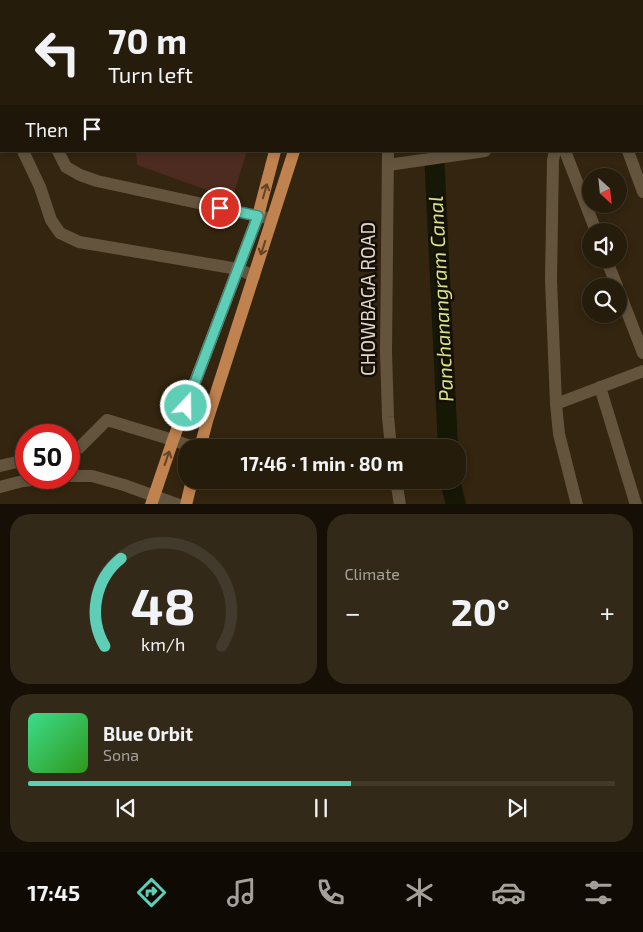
<!DOCTYPE html>
<meta charset="utf-8">
<style>
body{margin:0;font-family:"Exo 2",sans-serif;background:#322919;color:#f1f3f6;height:100vh;display:flex;flex-direction:column;font-size:19px;white-space:nowrap}
*{box-sizing:border-box;margin:0}
p{font-size:16px;color:#a4a19d}
.icon{flex:none;width:28px;height:28px;fill:none;stroke:currentColor;stroke-width:2;stroke-linecap:round;stroke-linejoin:round}
.map{position:relative;height:504px;overflow:hidden}
.side{display:flex;flex-direction:column;gap:10px;padding:10px;background:#150f06;flex:1}
.side>*{flex:none}
.banner{position:absolute;left:0px;top:0px;width:644px;height:152px;box-shadow:0 2px 8px #0003,0 0 0 1px #423a2c;background:#261c0b;color:#f1f3f6;overflow:hidden}
.needle{width:32px;rotate:153deg}
.fabs{position:absolute;left:582px;top:168px;display:grid;gap:10px}
.fabs a{display:grid;place-items:center;width:45px;height:45px;border-radius:50%;background:#261c0b;box-shadow:0 2px 8px #0003,0 0 0 1px #423a2c;font-size:25px}
.speed{position:absolute;left:15px;top:424px;display:flex;gap:10px;font-size:25px;font-weight:700;text-align:center}
.speed>*{display:grid;place-content:center;width:65px;height:65px;border-radius:50%;background:#261c0b;box-shadow:0 2px 8px #0003,0 0 0 1px #423a2c;line-height:1}
.speed .limit{border:8px solid #d22;background:#fff;color:#111}
.pin{position:absolute;display:grid;place-items:center;width:42px;height:42px;color:#fff;margin:-21px;border:2px solid #fff;border-radius:50%;box-shadow:0 1px 5px #0007}
.me{position:absolute;width:55px;margin:-28px;rotate:21deg;stroke-linejoin:round;filter:drop-shadow(0 0 4px #0008)}
.turn{display:flex;align-items:center;gap:18px;height:105px;padding:0 25px;font-size:22px}
.turn .icon{width:65px;height:65px;stroke-width:2.5}
.turn b{display:block;font-size:35px;line-height:42px}
.then{display:flex;align-items:center;height:48px;padding:0 25px;background:#0003;gap:10px;font-size:19px}
.big{font-size:38px;font-weight:700;line-height:1.1}
.side .tile{flex:1;display:flex;flex-direction:column;justify-content:center;gap:8px;min-width:0;padding:0 18px;border-radius:20px;background:#322919}
.side .dial{align-items:center;gap:0}
.dial svg{height:130px;overflow:visible;fill:none;stroke:#423a2c;stroke-width:7;stroke-linecap:round;text-anchor:middle}
.dial text{fill:#f1f3f6;stroke:none}
.song{display:flex;align-items:center;gap:15px}
.cover{width:60px;height:60px;border-radius:8px;background:linear-gradient(135deg,hsl(150 70% 55%),hsl(110 70% 35%))}
.played{height:5px;border-radius:2px;background:linear-gradient(90deg,#5eceb7 55%,#423a2c 55%)}
.keys{display:flex;justify-content:space-around;direction:ltr}
.heat{display:flex;justify-content:space-between;align-items:center;font-size:28px;direction:ltr}
.side .tiles{flex:1;display:grid;gap:10px;grid-template-columns:1fr 1fr}
.tile:last-child{grid-column:span 2}
.trip{position:absolute;left:178px;top:439px;width:288px;height:50px;border-radius:20px;background:#261c0b;box-shadow:0 2px 8px #0003,0 0 0 1px #423a2c;font-weight:700;line-height:50px;text-align:center}
.dock{display:flex;height:80px;justify-content:space-around;align-items:center;background:#0f0b04;color:#a4a19d}
.dock .icon{width:35px;height:35px}
.dock .on{color:#5eceb7}
.dock b{font-size:22px;color:#f1f3f6}
.map>svg:first-child{display:block}
.garden{fill:#4e2b21}
.water{fill:url(#water-ripples);stroke:#52513f}
.lines{fill:none;stroke-linecap:round;stroke-linejoin:round}
.canal{stroke:#151804;stroke-width:20}
.minor{stroke:#64543d;stroke-width:12}
.major{stroke:#c0824e;stroke-width:12}
.oneway{stroke:#624327}
.route-casing{stroke:#3d8677;stroke-width:12}
.route{stroke:#5eceb7;stroke-width:9}
.labels{text-anchor:middle;stroke-width:5;stroke-linejoin:round;paint-order:stroke}
.street-label{font-size:19px;fill:#e0d7ca;stroke:#160f07}
.water-label{font-size:20px;font-style:italic;fill:#d4e585;stroke:#160f07}
</style>
<div class="map">
<svg width="643" height="505" viewBox="0 0 643 505">
<defs>
<pattern id="water-ripples" width="26" height="14" patternUnits="userSpaceOnUse" patternTransform="scale(1.25)"><rect width="26" height="14" fill="#151804"/><path d="M2 4q2-2 4 0t4 0M15 11q2-2 4 0t4 0" fill="none" stroke="#373927"/></pattern>
</defs>
<rect width="100%" height="100%" fill="#33250f"/>
<!-- garden -->
<g class="garden">
<path d="M107,0H293L292,1H107Z"/>
<path d="M136,151H247L232,199L137,165Z"/>
</g>
<!-- water -->
<path class="water" d="M525,0H643V64L642,1H525Z"/>
<g class="lines">
<!-- canal -->
<g class="canal">
<path d="M457,1V0"/>
<path d="M434,151L448,448"/>
<path d="M450,480L456,505"/>
</g>
<!-- minor -->
<g class="minor">
<path d="M1,0L2,1"/>
<path d="M382,0V1"/>
<path d="M642,85H643"/>
<path d="M0,147L1,146"/>
<path d="M23,151L40,187L51,220L60,233L79,242L238,269L254,276"/>
<path d="M58,151L66,167L80,175L97,181L272,219"/>
<path d="M388,151L386,352L388,417L391,448"/>
<path d="M555,151L553,160L551,280L556,404L559,434L577,505"/>
<path d="M565,151L596,231"/>
<path d="M628,151L643,192"/>
<path d="M388,165L485,151"/>
<path d="M606,259L617,286"/>
<path d="M619,291L643,353"/>
<path d="M600,387L636,505"/>
<path d="M556,404L643,371"/>
<path d="M69,451L79,448L107,420L173,440L196,448"/>
<path d="M0,466L26,460"/>
<path d="M69,476H92L124,485L179,505"/>
<path d="M396,480L400,505"/>
<path d="M0,487L23,481L48,478"/>
</g>
<!-- major -->
<g class="major">
<path d="M313,1V0"/>
<path d="M343,1V0"/>
<path d="M200,448L207,421L294,151"/>
<path d="M151,505L173,440L258,216L275,151"/>
<path d="M186,505L192,480"/>
</g>
</g>
<!-- one-way arrows -->
<defs><path id="oneway-shaft" d="M-6 0H5M1.5-3L5.5 0L1.5 3" fill="none" stroke-width="1.6" stroke-linecap="round" stroke-linejoin="round" transform="scale(1.25)"/></defs>
<g class="oneway">
<use href="#oneway-shaft" transform="translate(265 191) rotate(-74)"/>
<use href="#oneway-shaft" transform="translate(263 248) rotate(108)"/>
<use href="#oneway-shaft" transform="translate(167 458) rotate(-71)"/>
</g>
<g class="lines">
<!-- route casing -->
<g class="route-casing">
<path id="route" d="M186,406L258,216L220,208"/>
</g>
<!-- route -->
<use href="#route" class="route"/>
</g>
<g class="labels">
<!-- street labels -->
<g class="street-label">
<text transform="translate(368 299) rotate(-90)" y="7">CHOWBAGA ROAD</text>
</g>
<!-- water labels -->
<g class="water-label">
<text transform="translate(441 299) rotate(-93)" y="7">Panchanangram Canal</text>
</g>
</g>
</svg>
<div class="fabs">
<a><svg class="needle" viewBox="-14 -14 28 28"><path d="M0-13l5 13h-10z" fill="#e53935"/><path d="M0 13l5-13h-10z" fill="#a4a19d"/></svg></a>
<a><svg class="icon" aria-label="sound" viewBox="0 0 24 24"><path d="M4 9h4l5-4v14l-5-4H4zM17 9q2 3 0 6"/></svg></a>
<a><svg class="icon" aria-label="search" viewBox="0 0 24 24"><circle cx="10" cy="10" r="6"/><path d="M15 15l6 6"/></svg></a>
</div>
<div class="speed"><div class="limit">50</div></div>
<div class="pin" style="left:220px;top:208px;background:#d93025"><svg class="icon" aria-label="arrive" viewBox="0 0 24 24"><path d="M6 21V4h12l-3 4 3 4H6"/></svg></div>
<svg class="me" style="left:186px;top:406px" viewBox="-20 -20 40 40"><circle r="17" fill="#5eceb7" stroke="#fff" stroke-width="3"/><path d="M0-11L8 9 0 5-8 9z" fill="#fff"/></svg>
<div class="trip">17:46 · 1 min · 80 m</div>
<div class="banner">
<div class="turn"><svg class="icon" aria-label="left" viewBox="0 0 24 24"><path d="M17 20v-9H6M10 6l-5 5 5 5"/></svg><div><b>70 m</b>Turn left</div></div>
<div class="then">Then<svg class="icon" aria-label="arrive" viewBox="0 0 24 24"><path d="M6 21V4h12l-3 4 3 4H6"/></svg></div>
</div>
</div>
<section class="side">
<div class="tiles">
<div class="tile dial"><svg viewBox="0 0 100 80">
<path d="M14 69A42 42 0 1 1 86 69"/>
<path d="M14 69A42 42 0 0 1 24 15" stroke="#5eceb7"/>
<text x="50" y="56" font-size="32" font-weight="700">48</text>
<text x="50" y="72" font-size="11">km/h</text>
</svg></div>
<div class="tile"><p>Climate</p>
<div class="heat"><a>−</a><b class="big">20°</b><a>+</a></div>
</div>
<div class="tile">
<div class="song"><i class="cover"></i><div><b>Blue Orbit</b><p>Sona</p></div></div>
<div class="played"></div>
<div class="keys"><svg class="icon" aria-label="previous" viewBox="0 0 24 24"><path d="M18 5L8 12l10 7zM5 5v14"/></svg><svg class="icon" aria-label="pause" viewBox="0 0 24 24"><path d="M8 5v14M16 5v14"/></svg><svg class="icon" aria-label="next" viewBox="0 0 24 24"><path d="M6 5l10 7-10 7zM19 5v14"/></svg></div>
</div>
</div>
</section>
<nav class="dock">
<b>17:45</b>
<svg class="icon on" aria-label="directions" viewBox="0 0 24 24"><path d="M12 3l9 9-9 9-9-9zM9 14v-3h6M13 9l2 2-2 2"/></svg>
<svg class="icon" aria-label="music" viewBox="0 0 24 24"><path d="M9 18V5l10-2v13"/><circle cx="6" cy="18" r="3"/><circle cx="16" cy="16" r="3"/></svg>
<svg class="icon" aria-label="phone" viewBox="0 0 24 24"><path d="M5 4h4l2 5-3 2q2 4 5 5l2-3 5 2v4C11 20 4 13 5 4z"/></svg>
<svg class="icon" aria-label="climate" viewBox="0 0 24 24"><path d="M12 3v18M4 7l16 10M4 17L20 7"/></svg>
<svg class="icon" aria-label="car" viewBox="0 0 24 24"><path d="M5 17H2v-5l4-1 3-4h7l3 4 3 1v5h-3M9 17h6M6 11h13"/><circle cx="7" cy="17" r="2"/><circle cx="17" cy="17" r="2"/></svg>
<svg class="icon" aria-label="filters" viewBox="0 0 24 24"><path d="M4 7h16M4 17h16"/><circle cx="9" cy="7" r="2"/><circle cx="15" cy="17" r="2"/></svg>
</nav>
